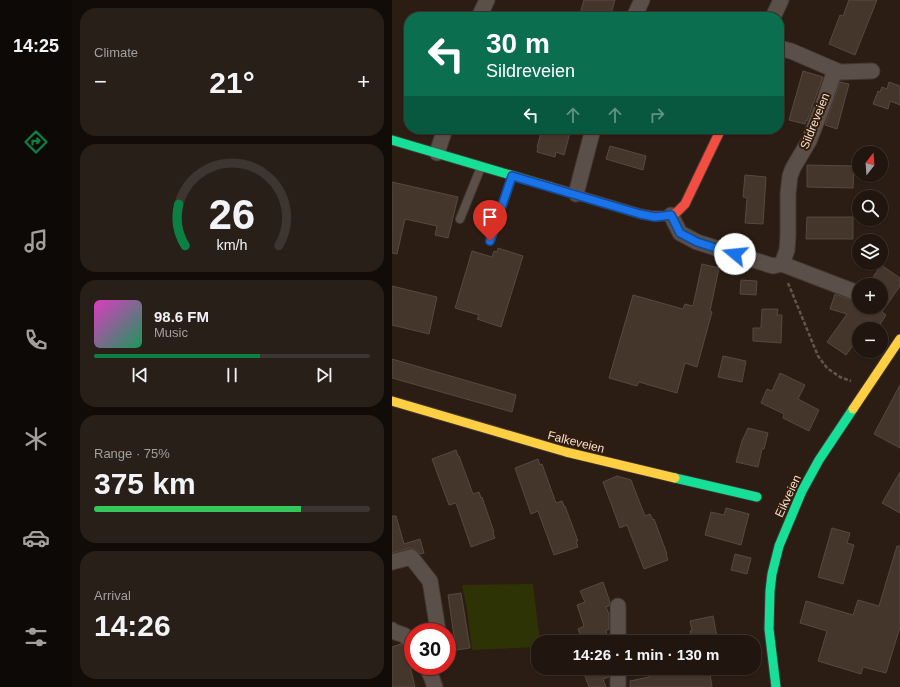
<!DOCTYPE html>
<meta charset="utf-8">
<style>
body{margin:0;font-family:Arial,sans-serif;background:#281f18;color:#f1f3f6;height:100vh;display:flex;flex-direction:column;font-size:15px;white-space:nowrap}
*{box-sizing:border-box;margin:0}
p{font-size:13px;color:#a29f9e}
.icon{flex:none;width:22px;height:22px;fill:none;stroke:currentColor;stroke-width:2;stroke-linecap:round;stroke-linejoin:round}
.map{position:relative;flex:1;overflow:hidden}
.drawer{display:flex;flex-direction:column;gap:8px;padding:8px;background:#120c08;width:320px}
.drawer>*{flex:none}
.top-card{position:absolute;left:12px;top:12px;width:380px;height:122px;border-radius:16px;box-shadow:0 1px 3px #0004,0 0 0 1px #3d352f;background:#0b6e4f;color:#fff;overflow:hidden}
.needle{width:26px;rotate:17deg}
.fabs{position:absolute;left:460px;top:146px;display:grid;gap:8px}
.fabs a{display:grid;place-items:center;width:36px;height:36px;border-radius:50%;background:#20160f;box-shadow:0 1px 3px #0004,0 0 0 1px #3d352f;font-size:20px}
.speed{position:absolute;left:12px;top:623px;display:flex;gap:8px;font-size:20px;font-weight:700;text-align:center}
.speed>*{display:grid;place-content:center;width:52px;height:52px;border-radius:50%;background:#20160f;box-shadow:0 1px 3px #0004,0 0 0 1px #3d352f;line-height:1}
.speed .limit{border:6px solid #d22;background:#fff;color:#111}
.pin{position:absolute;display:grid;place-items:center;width:34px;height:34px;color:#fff;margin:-41px -17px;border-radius:50% 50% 50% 0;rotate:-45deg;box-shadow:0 0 4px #0007}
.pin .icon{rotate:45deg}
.me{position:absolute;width:44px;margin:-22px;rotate:287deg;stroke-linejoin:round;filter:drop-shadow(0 0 3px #0008)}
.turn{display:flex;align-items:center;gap:14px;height:84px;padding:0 16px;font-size:18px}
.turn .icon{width:52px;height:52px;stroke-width:2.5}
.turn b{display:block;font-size:28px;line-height:34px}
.lanes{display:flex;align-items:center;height:38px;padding:0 16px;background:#0003;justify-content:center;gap:20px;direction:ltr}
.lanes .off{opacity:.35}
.big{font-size:30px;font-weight:800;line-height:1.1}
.drawer .card{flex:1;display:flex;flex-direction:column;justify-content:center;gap:6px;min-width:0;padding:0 14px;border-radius:16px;background:#281f18}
.drawer .dial{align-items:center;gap:0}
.dial svg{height:104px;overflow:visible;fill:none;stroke:#3d352f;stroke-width:7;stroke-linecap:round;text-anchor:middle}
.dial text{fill:#f1f3f6;stroke:none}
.song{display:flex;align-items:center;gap:12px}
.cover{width:48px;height:48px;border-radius:6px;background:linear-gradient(135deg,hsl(310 70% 55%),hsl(150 70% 35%))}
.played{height:4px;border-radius:2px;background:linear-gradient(90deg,#0b8043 60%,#3d352f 60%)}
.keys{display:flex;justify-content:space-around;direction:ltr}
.heat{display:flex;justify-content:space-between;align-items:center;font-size:22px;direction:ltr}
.charge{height:6px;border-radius:3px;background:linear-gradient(90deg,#34c759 75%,#3d352f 0)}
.trip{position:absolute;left:139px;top:635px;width:230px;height:40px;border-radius:16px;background:#20160f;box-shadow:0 1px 3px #0004,0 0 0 1px #3d352f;font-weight:800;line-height:40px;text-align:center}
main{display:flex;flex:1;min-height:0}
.menu{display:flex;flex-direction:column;width:72px;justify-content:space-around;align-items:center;background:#0d0906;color:#a29f9e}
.menu .icon{width:28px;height:28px}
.menu .active{color:#0b8043}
.menu b{font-size:18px;color:#f1f3f6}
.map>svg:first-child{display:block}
.green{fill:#2e3306}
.building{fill:#45362b;stroke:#554941}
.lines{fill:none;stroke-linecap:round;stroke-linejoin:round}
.lane-casing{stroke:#433832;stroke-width:10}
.street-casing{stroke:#433832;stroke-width:17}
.fast-casing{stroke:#433832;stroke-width:11}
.slow-casing{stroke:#433832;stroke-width:11}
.jam-casing{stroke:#433832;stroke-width:11}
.path{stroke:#5f554f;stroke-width:2.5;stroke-dasharray:4 2;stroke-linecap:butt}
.lane{stroke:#5b5049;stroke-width:8}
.street{stroke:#5b5049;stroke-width:15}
.fast{stroke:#16e098;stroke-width:9}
.slow{stroke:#ffcf43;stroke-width:9}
.jam{stroke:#f24e42;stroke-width:9}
.route-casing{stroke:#114b97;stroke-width:10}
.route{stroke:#1a73e8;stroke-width:7}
.labels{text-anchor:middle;stroke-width:4;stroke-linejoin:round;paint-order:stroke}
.street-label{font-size:12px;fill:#f0dfd4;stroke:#341c0b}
</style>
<main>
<nav class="menu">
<b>14:25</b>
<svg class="icon active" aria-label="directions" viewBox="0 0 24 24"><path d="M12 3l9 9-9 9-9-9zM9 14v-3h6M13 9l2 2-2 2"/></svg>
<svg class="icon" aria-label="music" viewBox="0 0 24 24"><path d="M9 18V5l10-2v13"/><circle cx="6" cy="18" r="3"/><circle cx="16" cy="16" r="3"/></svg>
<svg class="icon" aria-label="phone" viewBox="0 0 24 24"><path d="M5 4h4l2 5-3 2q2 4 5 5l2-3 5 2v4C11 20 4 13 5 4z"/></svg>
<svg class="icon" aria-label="climate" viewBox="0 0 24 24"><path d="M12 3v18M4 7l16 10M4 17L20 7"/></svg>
<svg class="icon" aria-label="car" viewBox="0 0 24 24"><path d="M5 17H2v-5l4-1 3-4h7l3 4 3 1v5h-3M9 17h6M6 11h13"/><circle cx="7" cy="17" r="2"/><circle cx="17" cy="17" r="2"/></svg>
<svg class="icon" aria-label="filters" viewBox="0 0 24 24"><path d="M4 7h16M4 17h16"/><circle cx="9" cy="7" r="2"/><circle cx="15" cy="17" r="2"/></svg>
</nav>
<section class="drawer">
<div class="card"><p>Climate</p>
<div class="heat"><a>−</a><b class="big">21°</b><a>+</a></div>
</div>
<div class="card dial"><svg viewBox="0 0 100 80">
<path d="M14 69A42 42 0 1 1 86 69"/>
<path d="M14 69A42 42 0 0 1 9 37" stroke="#0b8043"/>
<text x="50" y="56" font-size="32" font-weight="700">26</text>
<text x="50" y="72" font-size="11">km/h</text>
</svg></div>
<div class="card">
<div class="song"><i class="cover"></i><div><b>98.6 FM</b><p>Music</p></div></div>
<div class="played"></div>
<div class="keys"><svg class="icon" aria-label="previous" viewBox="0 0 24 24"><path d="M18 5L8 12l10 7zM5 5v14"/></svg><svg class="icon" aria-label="pause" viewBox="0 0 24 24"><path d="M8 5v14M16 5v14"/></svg><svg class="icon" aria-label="next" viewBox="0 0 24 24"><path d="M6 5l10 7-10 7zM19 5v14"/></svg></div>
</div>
<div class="card"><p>Range · 75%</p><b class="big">375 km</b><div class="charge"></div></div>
<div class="card"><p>Arrival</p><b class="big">14:26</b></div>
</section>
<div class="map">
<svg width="508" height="687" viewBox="0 0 508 687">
<rect width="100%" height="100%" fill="#2b1d14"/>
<!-- green -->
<path class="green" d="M141,584L148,642H146V647L80,650L75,609L70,585Z"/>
<!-- building -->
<g class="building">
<path d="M192,0H223L218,17H187Z"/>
<path d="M457,0H485L463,55L437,44L448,15L451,16Z"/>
<path d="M411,71L431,77L415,121L414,120L413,124L397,120Z"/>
<path d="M448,82L457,84L445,129L433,125Z"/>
<path d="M497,82L508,86V105L498,101L496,109L481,104L486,91L488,92L490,87L495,89Z"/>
<path d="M150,129H179L172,155L164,152L163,157L145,152L146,147H145Z"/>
<path d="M218,146L254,156L251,170L214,159Z"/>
<path d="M415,165L462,166L461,188L415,187Z"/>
<path d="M353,175L374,177L371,224L353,223L355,198L351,197Z"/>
<path d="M0,182L66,197L56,238L43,235L45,226L13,219L5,254L0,253Z"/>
<path d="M415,217H461V239H414Z"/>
<path d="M106,248L131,256L109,327L85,319L87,315L63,308L80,251L100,257L102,251L105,252Z"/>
<path d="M310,264L327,268L318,311L320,312L305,367L293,363L285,393L247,382L245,386L217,378L241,295L291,309L293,304L301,306Z"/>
<path d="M489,265L508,278V286L490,312L494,315L485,329H467V337L454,355L435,342L455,314L438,309L443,294L460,300L464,301L467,300V307H489V285H476Z"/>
<path d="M349,280L365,281L364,295L348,294Z"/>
<path d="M0,286L45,297L37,334L0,325Z"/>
<path d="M370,309H386L385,315H390L389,343L361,341V328H369Z"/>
<path d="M331,356L354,361L350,382L326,377Z"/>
<path d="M0,359L124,395L120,412L0,378Z"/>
<path d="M388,373L413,385L406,399L427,410L417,431L391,418L392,414L369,403L375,389L380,391Z"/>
<path d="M508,385V448L482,434Z"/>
<path d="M356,428L376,433L372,449H370L366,467L344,462L350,441Z"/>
<path d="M64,450L66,456H67L81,494L87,492L89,498L90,497L102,532L101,533L103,538L79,547L64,503L57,505L40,459Z"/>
<path d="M146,459L148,465L150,464L164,503L170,501L172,506H173L186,541H184L186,547L162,555L146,511L139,514L123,468Z"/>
<path d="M508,472V513L490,503Z"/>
<path d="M225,476L239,480L253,516L258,514L261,520L262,519L275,554H274L276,560L252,569L235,525L228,528L211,482Z"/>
<path d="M334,508L357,514L349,545L313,535L319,512L332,515Z"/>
<path d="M0,516H4L12,544L28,539L32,553L28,554L22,549L17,548L0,553Z"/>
<path d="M440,528L458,533L455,543L462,545L451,584L426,577Z"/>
<path d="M505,546H508V627L494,673L471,667L469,674L426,661L435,631L408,623L414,601L461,615L466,600L487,606Z"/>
<path d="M343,554L359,558L355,574L339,570Z"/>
<path d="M211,582L218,602L217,606L214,607L217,614V629L214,631L217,642H191L186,629L192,626L185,605L193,602L188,591Z"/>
<path d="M69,593L78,648L64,650L56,595Z"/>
<path d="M321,616L326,642H300L298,631H300L298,621Z"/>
<path d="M9,644L14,649L23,687H0V647Z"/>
<path d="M190,668H217V677L211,679L214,687H197Z"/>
<path d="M255,668H270L271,674L303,668H317L320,687H238V681L257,677Z"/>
</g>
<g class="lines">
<!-- lane casing -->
<g class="lane-casing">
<g id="lane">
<path d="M68,219L89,167"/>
<path d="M98,241L120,177"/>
</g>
</g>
<!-- street casing -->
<g class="street-casing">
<g id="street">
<path d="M87,17L95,0"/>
<path d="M242,17L250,0"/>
<path d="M381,17L389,0"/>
<path d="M387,48L399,51L443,70L449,72L480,71"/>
<path d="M45,153L53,129"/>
<path d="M184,194L201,129"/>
<path d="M279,215L288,233L305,242L381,266L390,264L463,292"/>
<path d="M390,264L395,250L396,236V194L398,176L401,168L417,141L431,105L443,70"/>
<path d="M0,562L19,557L38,581L44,618L46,632"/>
<path d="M0,630V631L12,635L21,644"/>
<path d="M226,642V606"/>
<path d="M34,666L39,676L43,687"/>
<path d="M226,668V687"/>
</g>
</g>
<!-- fast casing -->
<g class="fast-casing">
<g id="fast">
<path d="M0,140L159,187"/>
<path d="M283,478L365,497"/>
<path d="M384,687L377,629L378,591L380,574L387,546L410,491L427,460L461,409"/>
</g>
</g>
<!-- slow casing -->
<g class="slow-casing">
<g id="slow">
<path d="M0,401L174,452L283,478"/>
<path d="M461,409L508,339"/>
</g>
</g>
<!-- jam casing -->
<g class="jam-casing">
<path id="jam" d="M159,187L249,214L261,216H271L280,215L285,212L293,204L329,129"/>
</g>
<!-- path -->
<path class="path" d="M396,283L426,356L435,368L448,377L459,381"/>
<!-- lane -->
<use href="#lane" class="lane"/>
<!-- street -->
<use href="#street" class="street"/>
<!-- fast -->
<use href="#fast" class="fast"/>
<!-- slow -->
<use href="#slow" class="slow"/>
<!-- jam -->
<use href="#jam" class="jam"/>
</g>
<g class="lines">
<!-- route casing -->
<g class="route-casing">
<path id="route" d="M98,241L120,176L248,214L263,217L279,215L288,233L305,242L343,254"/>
</g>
<!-- route -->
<use href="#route" class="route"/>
</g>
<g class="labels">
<!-- street labels -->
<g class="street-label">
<text transform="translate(423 121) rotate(-68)" y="4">Sildreveien</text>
<text transform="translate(184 442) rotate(14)" y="4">Falkeveien</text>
<text transform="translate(396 496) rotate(-65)" y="4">Eikveien</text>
</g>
</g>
</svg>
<div class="fabs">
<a><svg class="needle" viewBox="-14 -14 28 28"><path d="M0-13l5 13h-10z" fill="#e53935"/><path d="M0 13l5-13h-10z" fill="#a29f9e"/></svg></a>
<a><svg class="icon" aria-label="search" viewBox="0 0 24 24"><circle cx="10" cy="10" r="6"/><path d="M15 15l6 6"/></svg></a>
<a><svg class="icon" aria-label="layers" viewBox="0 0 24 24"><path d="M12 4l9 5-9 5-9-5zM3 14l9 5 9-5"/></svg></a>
<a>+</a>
<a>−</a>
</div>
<div class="speed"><div class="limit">30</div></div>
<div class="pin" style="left:98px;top:241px;background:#d93025"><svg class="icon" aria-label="arrive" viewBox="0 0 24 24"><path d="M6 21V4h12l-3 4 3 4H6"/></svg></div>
<svg class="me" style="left:343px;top:254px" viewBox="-20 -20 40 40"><circle r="19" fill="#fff"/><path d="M0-13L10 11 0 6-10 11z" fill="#1a73e8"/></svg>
<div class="trip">14:26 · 1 min · 130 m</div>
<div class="top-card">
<div class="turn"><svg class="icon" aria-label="left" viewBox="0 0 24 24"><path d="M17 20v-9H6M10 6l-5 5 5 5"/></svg><div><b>30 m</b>Sildreveien</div></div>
<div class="lanes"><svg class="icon" aria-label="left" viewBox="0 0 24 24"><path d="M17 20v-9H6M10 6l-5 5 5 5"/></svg><svg class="icon off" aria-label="ahead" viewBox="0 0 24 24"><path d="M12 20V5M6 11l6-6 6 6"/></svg><svg class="icon off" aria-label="ahead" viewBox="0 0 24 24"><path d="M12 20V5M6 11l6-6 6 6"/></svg><svg class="icon off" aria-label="right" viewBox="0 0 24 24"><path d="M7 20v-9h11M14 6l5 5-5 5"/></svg></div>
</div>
</div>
</main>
